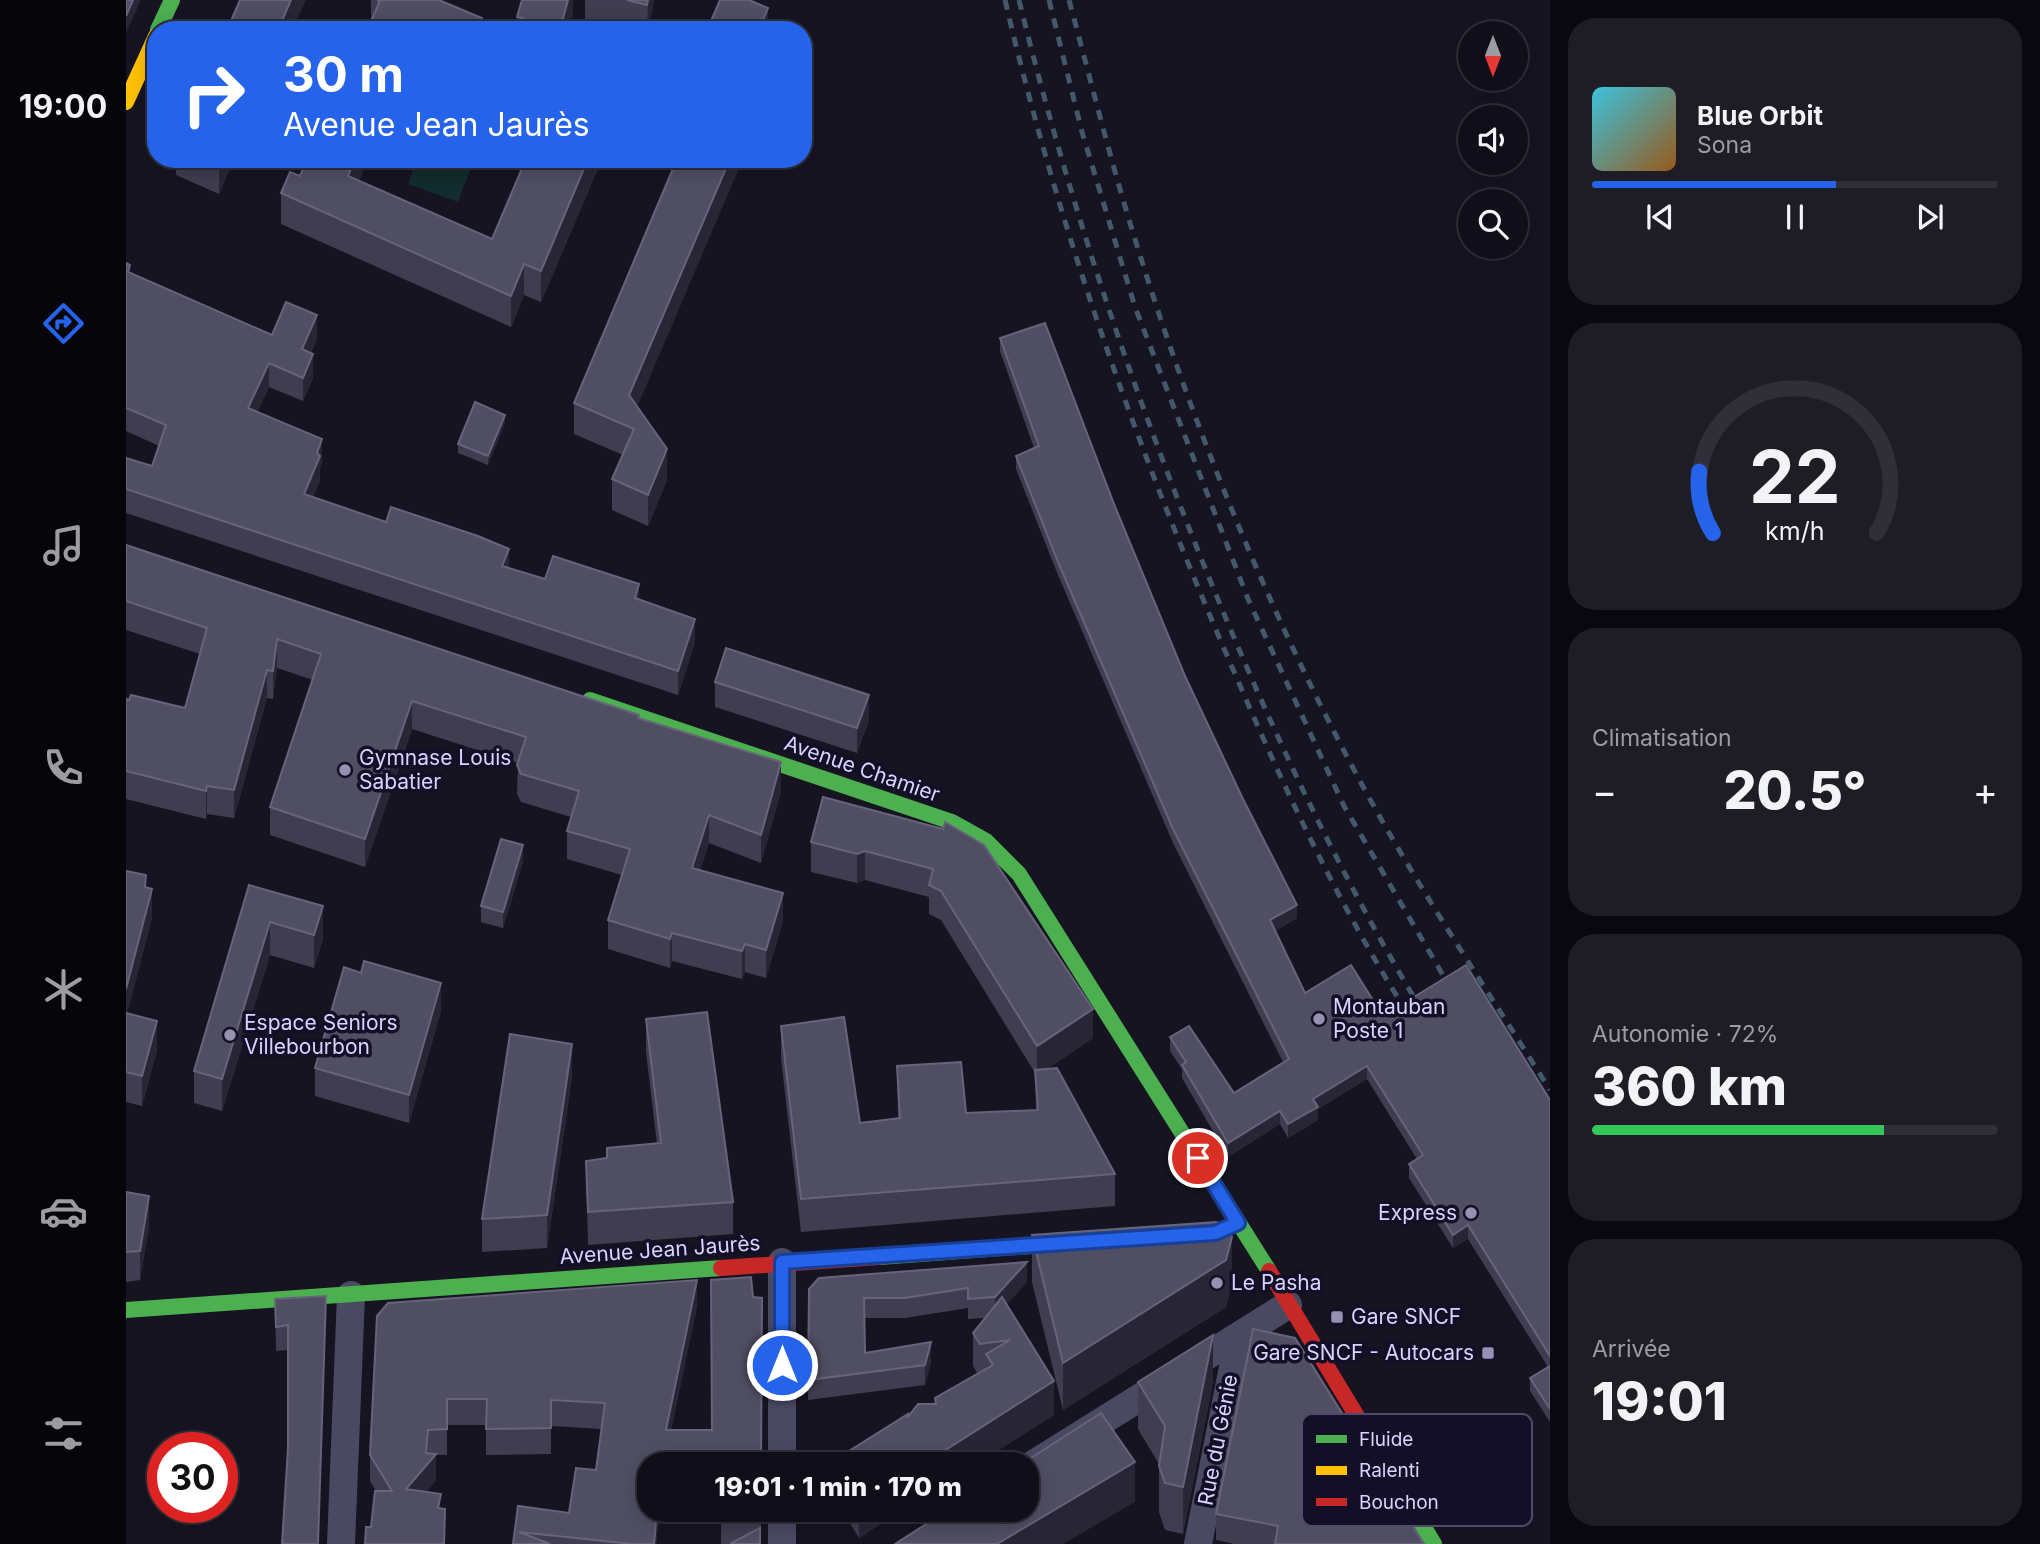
<!DOCTYPE html>
<html lang="fr">
<meta charset="utf-8">
<style>
body{margin:0;font-family:Inter,sans-serif;background:#1e1d26;color:#f1f3f6;height:100vh;display:flex;flex-direction:column;font-size:26px;white-space:nowrap}
*{box-sizing:border-box;margin:0}
p{font-size:23px;color:#9c9ca2}
.icon{flex:none;width:38px;height:38px;fill:none;stroke:currentColor;stroke-width:2;stroke-linecap:round;stroke-linejoin:round}
.map{position:relative;flex:1;overflow:hidden}
.drawer{display:flex;flex-direction:column;gap:18px;padding:18px;background:#09080e;width:490px}
.drawer>*{flex:none}
.banner{position:absolute;left:21px;top:21px;width:665px;height:147px;border-radius:28px;box-shadow:0 4px 18px #0003,0 0 0 2px #302f38;background:#2563eb;color:#fff;overflow:hidden}
.needle{width:46px;rotate:180deg}
.tools{position:absolute;left:1332px;top:21px;display:grid;gap:14px}
.tools a{display:grid;place-items:center;width:70px;height:70px;border-radius:50%;background:#100f19;box-shadow:0 4px 18px #0003,0 0 0 2px #302f38;font-size:35px}
.speed{position:absolute;left:21px;top:1432px;display:flex;gap:14px;font-size:35px;font-weight:700;text-align:center}
.speed>*{display:grid;place-content:center;width:91px;height:91px;border-radius:50%;background:#100f19;box-shadow:0 4px 18px #0003,0 0 0 2px #302f38;line-height:1}
.speed .limit{border:10px solid #d22;background:#fff;color:#111}
.pin{position:absolute;display:grid;place-items:center;width:60px;height:60px;color:#fff;margin:-30px;border:4px solid #fff;border-radius:50%;box-shadow:0 2px 7px #0007}
.me{position:absolute;width:77px;margin:-38px;rotate:0deg;stroke-linejoin:round;filter:drop-shadow(0 0 5px #0008)}
.turn{display:flex;align-items:center;gap:24px;height:147px;padding:0 21px;font-size:32px}
.turn .icon{width:91px;height:91px;stroke-width:2.5}
.turn b{display:block;font-size:49px;line-height:60px}
.big{font-size:52px;font-weight:800;line-height:1.1}
.drawer .tile{flex:1;display:flex;flex-direction:column;justify-content:center;gap:10px;min-width:0;padding:0 24px;border-radius:28px;background:#1e1d26}
.drawer .dial{align-items:center;gap:0}
.dial svg{height:182px;overflow:visible;fill:none;stroke:#302f38;stroke-width:7;stroke-linecap:round;text-anchor:middle}
.dial text{fill:#f1f3f6;stroke:none}
.song{display:flex;align-items:center;gap:21px}
.cover{width:84px;height:84px;border-radius:10px;background:linear-gradient(135deg,hsl(190 70% 55%),hsl(30 70% 35%))}
.played{height:7px;border-radius:4px;background:linear-gradient(90deg,#2563eb 60%,#302f38 60%)}
.keys{display:flex;justify-content:space-around;direction:ltr}
.heat{display:flex;justify-content:space-between;align-items:center;font-size:38px;direction:ltr}
.charge{height:10px;border-radius:5px;background:linear-gradient(90deg,#34c759 72%,#302f38 0)}
.trip{position:absolute;left:511px;top:1452px;width:402px;height:70px;border-radius:28px;background:#100f19;box-shadow:0 4px 18px #0003,0 0 0 2px #302f38;font-weight:800;line-height:70px;text-align:center}
main{display:flex;flex:1;min-height:0}
.tab-bar{display:flex;flex-direction:column;width:126px;justify-content:space-around;align-items:center;background:#06060a;color:#9c9ca2}
.tab-bar .icon{width:49px;height:49px}
.tab-bar .current{color:#2563eb}
.tab-bar b{font-size:32px;color:#f1f3f6}
.map>svg:first-child{display:block}
.green{fill:#132c2d}
.lines{fill:none;stroke-linecap:round;stroke-linejoin:round}
.street{stroke:#4a4962;stroke-width:28}
.fast{stroke:#4caf50;stroke-width:16}
.slow{stroke:#ffc107;stroke-width:16}
.jam{stroke:#c62828;stroke-width:16}
.rail{stroke:#43596b;stroke-width:5;stroke-dasharray:10 9;stroke-linecap:butt}
.wall{fill:#403d50}
.shaded-wall{fill:#282635}
.building{fill:#504e63;stroke:#66637b;stroke-width:2}
.route-casing{stroke:#184099;stroke-width:18}
.route{stroke:#2563eb;stroke-width:12}
.poi-dot{fill:#9591b1;stroke:#130f26;stroke-width:2.5}
.labels{text-anchor:middle;stroke-width:7;stroke-linejoin:round;paint-order:stroke}
.poi-label{font-size:21px;fill:#d9d4ff;stroke:#130f26;text-anchor:start}
.street-label{font-size:21px;fill:#d9d4ff;stroke:#130f26}
.key{fill:#130f26;stroke:#4e4a67;stroke-width:2}
.key-label{font-size:19px;fill:#d9d4ff}
</style>
<main>
<nav class="tab-bar">
<b>19:00</b>
<svg class="icon current" aria-label="directions" viewBox="0 0 24 24"><path d="M12 3l9 9-9 9-9-9zM9 14v-3h6M13 9l2 2-2 2"/></svg>
<svg class="icon" aria-label="music" viewBox="0 0 24 24"><path d="M9 18V5l10-2v13"/><circle cx="6" cy="18" r="3"/><circle cx="16" cy="16" r="3"/></svg>
<svg class="icon" aria-label="phone" viewBox="0 0 24 24"><path d="M5 4h4l2 5-3 2q2 4 5 5l2-3 5 2v4C11 20 4 13 5 4z"/></svg>
<svg class="icon" aria-label="climate" viewBox="0 0 24 24"><path d="M12 3v18M4 7l16 10M4 17L20 7"/></svg>
<svg class="icon" aria-label="car" viewBox="0 0 24 24"><path d="M5 17H2v-5l4-1 3-4h7l3 4 3 1v5h-3M9 17h6M6 11h13"/><circle cx="7" cy="17" r="2"/><circle cx="17" cy="17" r="2"/></svg>
<svg class="icon" aria-label="filters" viewBox="0 0 24 24"><path d="M4 7h16M4 17h16"/><circle cx="9" cy="7" r="2"/><circle cx="15" cy="17" r="2"/></svg>
</nav>
<div class="map">
<svg width="1424" height="1544" viewBox="0 0 1424 1544">
<rect width="100%" height="100%" fill="#161421"/>
<!-- green -->
<path class="green" d="M291,159H348L332,202L282,184Z"/>
<g class="lines">
<!-- street -->
<g class="street">
<path d="M656,1465V1262"/>
<path d="M901,1468L1162,1305"/>
<path d="M215,1544L225,1295"/>
<path d="M656,1544V1510"/>
<path d="M1072,1544L1113,1337"/>
</g>
<!-- fast -->
<g class="fast">
<path d="M32,30L46,0"/>
<path d="M464,700L826,822L860,841L893,874L1143,1271"/>
<path d="M753,1257L958,1242"/>
<path d="M0,1310L595,1268"/>
<path d="M1252,1451L1308,1544"/>
</g>
<!-- slow -->
<path class="slow" d="M0,102L30,36"/>
<!-- jam -->
<g class="jam">
<path d="M595,1268L753,1257"/>
<path d="M1143,1271L1252,1451"/>
</g>
<!-- rail -->
<g class="rail">
<path d="M879,0C932,227 1010,446 1103,660C1156,784 1213,907 1286,1020"/>
<path d="M893,0C942,199 1006,390 1084,580C1145,729 1214,876 1298,1014"/>
<path d="M923,0L956,132L1009,307L1122,599L1218,806L1328,994"/>
<path d="M943,0C966,85 987,171 1014,255C1067,426 1142,609 1226,766C1285,878 1357,983 1424,1090"/>
</g>
</g>
<!-- wall -->
<g class="wall">
<path d="M245,0H313L356,30L245,22Z"/>
<path d="M447,0V12L442,30H391V17Z"/>
<path d="M459,0H528L522,30H489L459,23Z"/>
<path d="M50,159H108L93,194L50,175Z"/>
<path d="M181,159H242L233,181L366,239L400,159H476L415,302L398,295L385,327L155,224V193L174,176Z"/>
<path d="M0,263L4,273L146,335L191,339L185,353L187,378L177,401L143,387L131,412L196,463L194,468V480L187,497L383,568L419,579L513,599L569,642L552,695L0,513V458L26,466L33,446L0,431Z"/>
<path d="M874,338L988,504L1059,676L1171,918L1149,931L1179,993L1257,1016L1424,1100V1422L1404,1391V1378L1422,1367L1342,1239L1327,1248L1283,1178V1164L1291,1159L1241,1079L1192,1109V1120L1162,1138L1154,1124L1102,1157L1056,1078V1069L1044,1051V1037L1108,1093L1157,1062L1047,843L932,575L890,469V456L908,448L874,351Z"/>
<path d="M448,403L511,407L541,480L522,526L486,510V479L497,455L448,434Z"/>
<path d="M379,423L362,465L332,453V444Z"/>
<path d="M0,545L513,718L655,791L635,863L583,843L574,870L657,921L640,978L619,972L616,979L546,961L544,968L482,949V920L496,875L441,859V831L445,817L395,802L391,794L392,763L286,729L239,867L144,835V807L187,680L151,668L147,699L141,698L108,818L81,814L80,819L0,799V699L59,708L74,654L0,630Z"/>
<path d="M589,682L743,720L731,753L589,707Z"/>
<path d="M817,829L967,1038L921,1069L989,1174V1206L675,1232L655,1058V1026L734,1123L772,1118L771,1066L840,1113L910,1111L909,1073L815,920L803,914V897L739,880L731,883L685,872V842Z"/>
<path d="M397,862L377,928L355,922V906Z"/>
<path d="M0,871L20,887L26,918L1,1013L31,1050L16,1106L0,1102Z"/>
<path d="M123,885L197,939L188,968L144,955L96,1111L68,1103V1071Z"/>
<path d="M315,1011L283,1123L189,1096V1068Z"/>
<path d="M520,1019L607,1202V1234L462,1245L460,1161L481,1158L531,1144L520,1052Z"/>
<path d="M446,1077L421,1248L356,1252V1219Z"/>
<path d="M0,1192L23,1226L14,1280L0,1282Z"/>
<path d="M906,1235L1106,1284L1100,1307L937,1410L906,1282Z"/>
<path d="M901,1282L881,1304L928,1415L849,1465H707V1461L782,1417L809,1404V1398L851,1373L847,1366V1333L859,1318L842,1319V1308L779,1318H738L739,1353L805,1362L799,1385L682,1400L683,1289Z"/>
<path d="M149,1299L200,1321L162,1449V1350L150,1351Z"/>
<path d="M571,1306L545,1430L635,1465H523L534,1510L530,1544H387L392,1506L443,1513L470,1470L476,1429L425,1426V1454L360,1455V1425H321V1455H310V1480L300,1492L245,1527L250,1491L244,1481V1455L251,1316Z"/>
<path d="M1012,1382H1087L1057,1534L1039,1530L1033,1512V1464L1012,1429Z"/>
<rect x="595" y="1510" width="40" height="34"/>
<path d="M716,1510H776L733,1538Z"/>
<path d="M1090,1514L1298,1544H1108L1090,1540Z"/>
</g>
<!-- shaded-wall -->
<g class="shaded-wall">
<path d="M7,0H15L0,33V16Z"/>
<path d="M165,0H180L166,30H152Z"/>
<path d="M442,0H447V12L442,30H434Z"/>
<path d="M522,0H528L522,30H521Z"/>
<path d="M642,8V30H633Z"/>
<path d="M356,18V30H351Z"/>
<path d="M94,159H108L93,194V162Z"/>
<path d="M229,159H242L222,207V176Z"/>
<path d="M462,159H476L415,302V271Z"/>
<path d="M604,159H617L503,426V395Z"/>
<path d="M398,264V295L385,327V296Z"/>
<path d="M191,315V339L176,373V349Z"/>
<path d="M187,354V378L177,401V378Z"/>
<path d="M143,363V387L122,432V408Z"/>
<path d="M379,415V423L362,465V456Z"/>
<path d="M196,439V463L194,468V480L178,517V494Z"/>
<path d="M541,449V480L522,526V495Z"/>
<path d="M383,549V573L376,566Z"/>
<path d="M513,584V608L509,598Z"/>
<path d="M569,619V642L552,695V671Z"/>
<path d="M151,639V668L147,699V671Z"/>
<path d="M141,670V698L108,818V790Z"/>
<path d="M743,695V720L731,753V728Z"/>
<path d="M286,701V729L239,867V839Z"/>
<path d="M655,762V791L635,863V835Z"/>
<path d="M81,786V814L80,819V791Z"/>
<path d="M583,815V843L566,896V868Z"/>
<path d="M397,845V862L377,928V912Z"/>
<path d="M739,851V880L731,883V854Z"/>
<path d="M26,889V918L0,1018V989Z"/>
<path d="M657,893V921L640,978V950Z"/>
<path d="M1171,905V918L1144,934V920Z"/>
<path d="M197,906V939L188,968V935Z"/>
<path d="M144,922V955L96,1111V1079Z"/>
<path d="M546,933V961L544,968V939Z"/>
<path d="M619,944V972L616,979V951Z"/>
<path d="M315,983V1011L283,1123V1095Z"/>
<path d="M967,1009V1038L911,1076V1046Z"/>
<path d="M31,1021V1050L16,1106V1076Z"/>
<path d="M446,1044V1077L421,1248V1215Z"/>
<path d="M1241,1066V1079L1192,1109V1120L1162,1138V1124L1187,1099Z"/>
<path d="M1154,1111V1124L1102,1157V1143Z"/>
<path d="M23,1196V1226L14,1280V1251Z"/>
<path d="M1342,1225V1239L1327,1248V1235Z"/>
<path d="M1106,1237V1284L1100,1307L937,1410V1363Z"/>
<path d="M901,1262V1282L869,1317V1297Z"/>
<path d="M571,1280V1306L540,1456V1430Z"/>
<path d="M200,1296V1321L192,1544Z"/>
<path d="M1087,1335V1382L1057,1534V1487Z"/>
<path d="M805,1342V1362L799,1385V1365Z"/>
<path d="M928,1381V1415L849,1465H796Z"/>
<path d="M302,1430L301,1465L310,1454V1480L280,1515V1489Z"/>
<path d="M1009,1462V1502L937,1544H871Z"/>
<path d="M531,1510H534L530,1544H528Z"/>
<path d="M733,1510H776L733,1538Z"/>
</g>
<!-- building -->
<g class="building">
<path d="M0,0H7L0,16Z"/>
<path d="M114,0H165L152,30H101Z"/>
<path d="M251,0H313L356,18L351,30H241L254,1Z"/>
<path d="M396,0H442L434,30H393L397,18L391,17Z"/>
<path d="M501,0H522L521,5Z"/>
<path d="M594,0H623L642,8L633,30H581Z"/>
<path d="M543,21L572,30H540Z"/>
<path d="M181,159H229L222,176L366,239L400,159H462L415,271L398,264L385,296L155,193L164,172L174,176Z"/>
<path d="M551,159H604L503,395L541,449L522,495L486,479L508,429L448,403Z"/>
<path d="M0,263L4,265L2,272L146,335L160,302L191,315L176,349L187,354L177,378L143,363L122,408L196,439L191,453L194,456L178,494L260,522L265,507L352,536L383,549L376,566L419,579L427,556L513,584L509,598L569,619L552,671L0,489V458L26,466L40,425L0,408Z"/>
<path d="M919,323L988,504L1059,676L1117,799L1171,905L1144,920L1179,993L1225,965L1257,1016L1340,965L1424,1100V1356L1342,1225L1327,1235L1283,1164L1297,1155L1241,1066L1187,1099L1192,1107L1162,1124L1154,1111L1102,1143L1056,1065L1060,1062L1044,1037L1063,1026L1108,1093L1163,1059L1047,829L932,562L890,456L913,446L874,338Z"/>
<path d="M349,402L379,415L362,456L332,444Z"/>
<path d="M0,545L513,715L512,718L655,762L635,835L583,815L566,868L657,893L640,950L619,944L616,951L546,933L544,939L482,920L504,849L441,831L453,791L395,774L391,765L400,737L286,701L239,839L144,807L195,654L151,639L147,671L141,670L108,790L81,786L80,791L0,771V699L3,700L5,695L59,708L81,628L0,601Z"/>
<path d="M600,648L743,695L731,728L589,682Z"/>
<path d="M697,797L817,829L819,822L858,845L967,1009L911,1046L815,891L803,885L807,869L739,851L731,854L685,842Z"/>
<path d="M375,839L397,845L377,912L355,906Z"/>
<path d="M0,871L20,875L19,887L26,889L0,989Z"/>
<path d="M123,885L197,906L188,935L144,922L96,1079L68,1071Z"/>
<path d="M238,961L315,983L283,1095L189,1068L218,967L235,973Z"/>
<path d="M581,1012L607,1202L462,1212L460,1161L481,1158V1148L535,1143L520,1019Z"/>
<path d="M0,1013L31,1021L16,1076L0,1072Z"/>
<path d="M718,1017L734,1123L774,1118L771,1066L835,1062L840,1113L912,1110L909,1070L931,1068L989,1174L675,1199L655,1026Z"/>
<path d="M384,1034L446,1044L421,1215L356,1219Z"/>
<path d="M0,1192L23,1196L14,1251L0,1252Z"/>
<path d="M1090,1222L1099,1225L1106,1237L1100,1260L937,1363L906,1235Z"/>
<path d="M901,1262L869,1297L842,1299V1288L779,1298H738L739,1353L805,1342L799,1365L682,1380L683,1289L693,1278Z"/>
<path d="M625,1277L627,1297L636,1298L635,1465H523V1510H531L528,1544H506L393,1532L424,1544H387L392,1506L443,1513L450,1468L470,1470L479,1403L425,1400V1428L360,1429L361,1399H321V1429L302,1430L300,1453L310,1454L280,1489L315,1494L312,1508L319,1509L318,1544H239L240,1527H245L249,1491H266L244,1455L251,1316L262,1303L571,1280L540,1430H586L585,1280Z"/>
<path d="M200,1296L192,1544H156L162,1448V1325L150,1327L149,1299Z"/>
<path d="M876,1297L928,1381L796,1465H709L707,1461L782,1414L781,1418L792,1404H810L809,1398L867,1365L860,1354L884,1340L854,1344L847,1333Z"/>
<path d="M1127,1329L1169,1338L1298,1544H1149L1152,1526L1090,1514Z"/>
<path d="M1087,1335L1057,1487L1039,1483L1033,1466L1039,1426L1012,1382Z"/>
<path d="M1424,1366V1409L1404,1378Z"/>
<path d="M975,1413L1009,1462L871,1544H769L822,1510H901V1465H894Z"/>
<path d="M595,1510H635V1521H596Z"/>
<path d="M634,1528V1544H604Z"/>
</g>
<g class="lines">
<!-- route casing -->
<g class="route-casing">
<path id="route" d="M656,1365V1262L1089,1233L1112,1223L1072,1158"/>
</g>
<!-- route -->
<use href="#route" class="route"/>
</g>
<!-- markers -->
<g class="poi-dot">
<circle cx="219" cy="770" r="7"/>
<circle cx="1193" cy="1019" r="7"/>
<circle cx="104" cy="1035" r="7"/>
<circle cx="1345" cy="1213" r="7"/>
<circle cx="1091" cy="1283" r="7"/>
<rect x="1204" y="1310" width="14" height="14" rx="3.5"/>
<rect x="1355" y="1346" width="14" height="14" rx="3.5"/>
</g>
<g class="labels">
<!-- poi labels -->
<g class="poi-label">
<text x="233" y="765">Gymnase Louis<tspan x="233" dy="24">Sabatier</tspan></text>
<text x="1207" y="1014">Montauban<tspan x="1207" dy="24">Poste 1</tspan></text>
<text x="118" y="1030">Espace Seniors<tspan x="118" dy="24">Villebourbon</tspan></text>
<text x="1331" y="1220" text-anchor="end">Express</text>
<text x="1105" y="1290">Le Pasha</text>
<text x="1225" y="1324">Gare SNCF</text>
<text x="1348" y="1360" text-anchor="end">Gare SNCF - Autocars</text>
</g>
<!-- street labels -->
<g class="street-label">
<text transform="translate(736 769) rotate(19)" y="7">Avenue Chamier</text>
<text transform="translate(534 1250) rotate(-4)" y="7">Avenue Jean Jaurès</text>
<text transform="translate(1092 1440) rotate(-79)" y="7">Rue du Génie</text>
</g>
</g>
<!-- legend -->
<rect x="1176" y="1414" width="230" height="112" rx="10" class="key"/>
<rect x="1190" y="1435" width="31" height="8" fill="#4caf50"/>
<rect x="1190" y="1466" width="31" height="9" fill="#ffc107"/>
<rect x="1190" y="1498" width="31" height="8" fill="#c62828"/>
<g class="key-label">
<text x="1233" y="1446">Fluide</text>
<text x="1233" y="1477">Ralenti</text>
<text x="1233" y="1509">Bouchon</text>
</g>
</svg>
<div class="tools">
<a><svg class="needle" viewBox="-14 -14 28 28"><path d="M0-13l5 13h-10z" fill="#e53935"/><path d="M0 13l5-13h-10z" fill="#9c9ca2"/></svg></a>
<a><svg class="icon" aria-label="sound" viewBox="0 0 24 24"><path d="M4 9h4l5-4v14l-5-4H4zM17 9q2 3 0 6"/></svg></a>
<a><svg class="icon" aria-label="search" viewBox="0 0 24 24"><circle cx="10" cy="10" r="6"/><path d="M15 15l6 6"/></svg></a>
</div>
<div class="speed"><div class="limit">30</div></div>
<div class="pin" style="left:1072px;top:1158px;background:#d93025"><svg class="icon" aria-label="arrive" viewBox="0 0 24 24"><path d="M6 21V4h12l-3 4 3 4H6"/></svg></div>
<svg class="me" style="left:656px;top:1365px" viewBox="-20 -20 40 40"><circle r="17" fill="#2563eb" stroke="#fff" stroke-width="3"/><path d="M0-11L8 9 0 5-8 9z" fill="#fff"/></svg>
<div class="trip">19:01 · 1 min · 170 m</div>
<div class="banner">
<div class="turn"><svg class="icon" aria-label="right" viewBox="0 0 24 24"><path d="M7 20v-9h11M14 6l5 5-5 5"/></svg><div><b>30 m</b>Avenue Jean Jaurès</div></div>
</div>
</div>
<section class="drawer">
<div class="tile">
<div class="song"><i class="cover"></i><div><b>Blue Orbit</b><p>Sona</p></div></div>
<div class="played"></div>
<div class="keys"><svg class="icon" aria-label="previous" viewBox="0 0 24 24"><path d="M18 5L8 12l10 7zM5 5v14"/></svg><svg class="icon" aria-label="pause" viewBox="0 0 24 24"><path d="M8 5v14M16 5v14"/></svg><svg class="icon" aria-label="next" viewBox="0 0 24 24"><path d="M6 5l10 7-10 7zM19 5v14"/></svg></div>
</div>
<div class="tile dial"><svg viewBox="0 0 100 80">
<path d="M14 69A42 42 0 1 1 86 69"/>
<path d="M14 69A42 42 0 0 1 8 42" stroke="#2563eb"/>
<text x="50" y="56" font-size="32" font-weight="700">22</text>
<text x="50" y="72" font-size="11">km/h</text>
</svg></div>
<div class="tile"><p>Climatisation</p>
<div class="heat"><a>−</a><b class="big">20.5°</b><a>+</a></div>
</div>
<div class="tile"><p>Autonomie · 72%</p><b class="big">360 km</b><div class="charge"></div></div>
<div class="tile"><p>Arrivée</p><b class="big">19:01</b></div>
</section>
</main>
